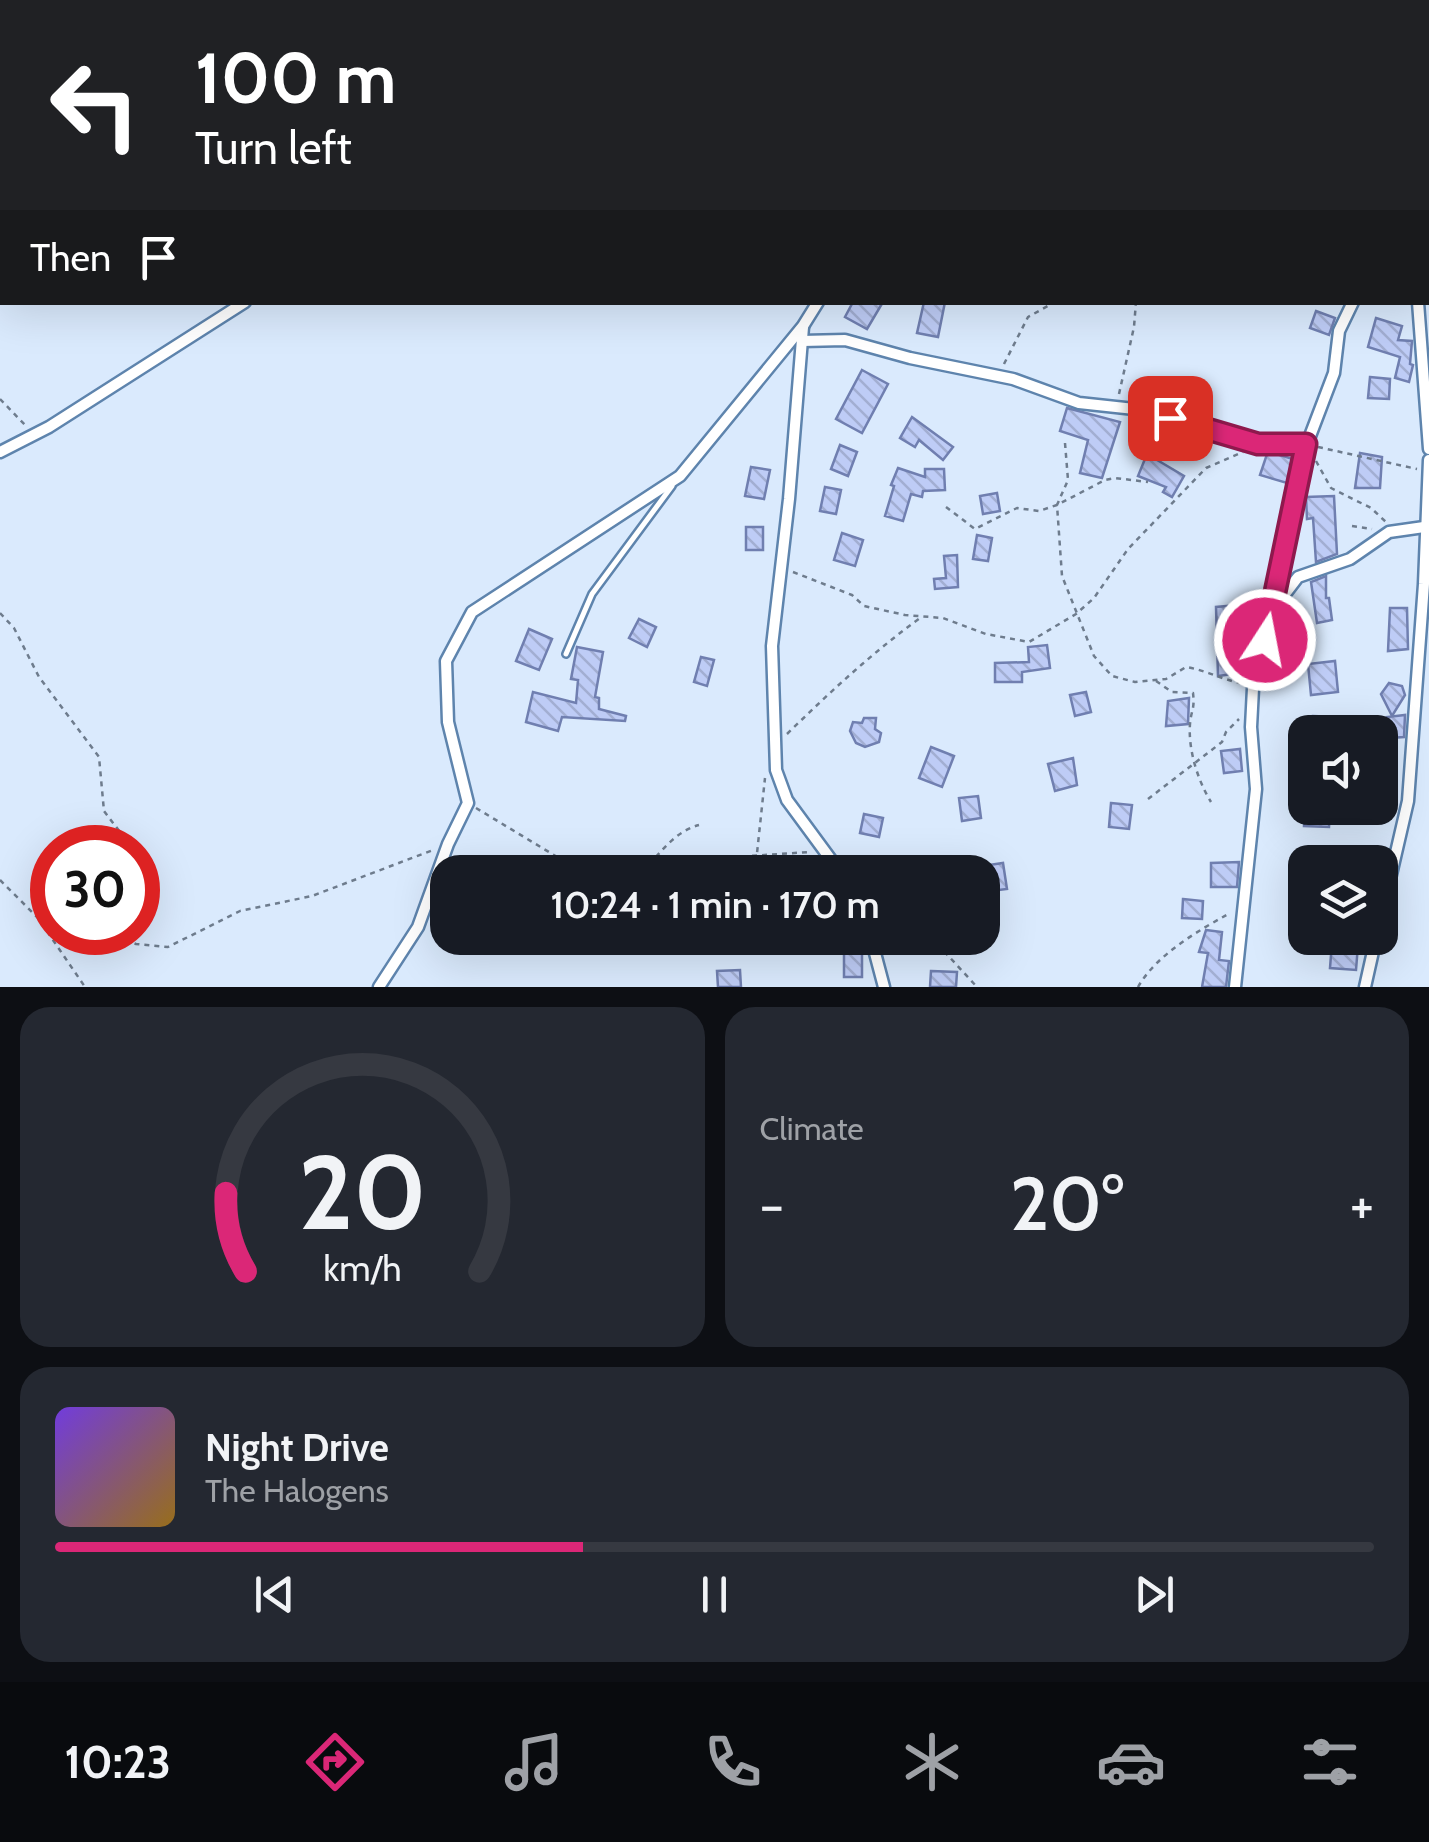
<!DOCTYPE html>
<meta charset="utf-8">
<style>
body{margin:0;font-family:Cabin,sans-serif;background:#242831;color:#f1f3f6;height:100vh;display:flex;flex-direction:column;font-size:38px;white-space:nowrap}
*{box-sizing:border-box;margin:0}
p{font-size:32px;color:#9ea1a6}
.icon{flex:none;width:55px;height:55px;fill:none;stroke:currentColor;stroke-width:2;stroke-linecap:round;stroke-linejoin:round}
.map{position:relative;height:987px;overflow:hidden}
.side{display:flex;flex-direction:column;gap:20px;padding:20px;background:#0d0f14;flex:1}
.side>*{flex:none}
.hud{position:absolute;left:0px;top:0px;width:1430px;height:305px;box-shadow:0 10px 40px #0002;background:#202124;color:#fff;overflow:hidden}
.controls{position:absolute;left:1288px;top:715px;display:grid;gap:20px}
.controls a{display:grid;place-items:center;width:110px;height:110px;border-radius:20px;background:#171b24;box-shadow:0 10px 40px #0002;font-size:50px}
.speed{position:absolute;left:30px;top:825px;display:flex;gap:20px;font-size:50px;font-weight:700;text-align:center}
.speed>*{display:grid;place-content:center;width:130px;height:130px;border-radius:50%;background:#171b24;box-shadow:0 10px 40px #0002;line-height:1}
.speed .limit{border:15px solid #d22;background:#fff;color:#111}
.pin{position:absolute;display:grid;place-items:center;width:85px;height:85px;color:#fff;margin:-42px;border-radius:20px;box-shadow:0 5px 15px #0006}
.me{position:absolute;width:110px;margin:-55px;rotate:11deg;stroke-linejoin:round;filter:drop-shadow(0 0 8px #0008)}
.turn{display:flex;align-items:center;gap:35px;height:210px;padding:0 30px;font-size:45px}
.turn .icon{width:130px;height:130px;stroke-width:2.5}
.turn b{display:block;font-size:70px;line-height:85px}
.then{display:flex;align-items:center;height:95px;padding:0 30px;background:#0003;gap:20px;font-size:38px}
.big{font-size:75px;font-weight:600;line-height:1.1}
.side .widget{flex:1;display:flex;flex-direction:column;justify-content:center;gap:15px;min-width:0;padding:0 35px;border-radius:30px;background:#242831}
.side .dial{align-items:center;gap:0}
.dial svg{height:260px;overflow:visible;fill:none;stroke:#363941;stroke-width:7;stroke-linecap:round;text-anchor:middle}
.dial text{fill:#f1f3f6;stroke:none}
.song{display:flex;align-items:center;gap:30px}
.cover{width:120px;height:120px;border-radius:15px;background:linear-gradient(135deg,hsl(260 70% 55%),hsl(40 70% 35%))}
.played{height:10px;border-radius:5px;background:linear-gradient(90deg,#db2777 40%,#363941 40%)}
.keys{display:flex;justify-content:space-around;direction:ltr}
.heat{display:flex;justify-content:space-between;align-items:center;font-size:55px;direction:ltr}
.side .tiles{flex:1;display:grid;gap:20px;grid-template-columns:1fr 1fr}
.widget:last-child{grid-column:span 2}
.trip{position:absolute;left:430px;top:855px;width:570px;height:100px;border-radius:30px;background:#171b24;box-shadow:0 10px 40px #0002;font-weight:600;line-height:100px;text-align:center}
.tabs{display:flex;height:160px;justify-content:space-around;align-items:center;background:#090b0e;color:#9ea1a6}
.tabs .icon{width:70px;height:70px}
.tabs .on{color:#db2777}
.tabs b{font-size:45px;color:#f1f3f6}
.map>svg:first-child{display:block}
.building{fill:url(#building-back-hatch);stroke:#707fb0;stroke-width:2.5}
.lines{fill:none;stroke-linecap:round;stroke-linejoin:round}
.lane-casing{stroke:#5e84ad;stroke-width:10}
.street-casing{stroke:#5e84ad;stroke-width:15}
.path{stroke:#6e7c8d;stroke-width:2.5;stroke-dasharray:5 5;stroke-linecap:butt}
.lane{stroke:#fff;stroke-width:5}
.street{stroke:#fff;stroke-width:10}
.route-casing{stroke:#8e194d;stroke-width:25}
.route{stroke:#db2777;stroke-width:18}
</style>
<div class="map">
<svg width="1429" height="987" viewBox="0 0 1429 987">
<defs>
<pattern id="building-back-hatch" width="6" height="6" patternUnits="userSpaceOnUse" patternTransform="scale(2.5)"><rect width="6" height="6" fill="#beccf6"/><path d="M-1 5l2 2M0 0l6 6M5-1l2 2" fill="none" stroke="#a2aed2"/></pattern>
</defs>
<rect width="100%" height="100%" fill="#daeafd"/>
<!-- building -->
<g class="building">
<path d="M853,302H883L867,329L845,317Z"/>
<path d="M924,302H945L938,337L917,333Z"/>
<path d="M1316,311L1335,318L1329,335L1310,328Z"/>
<path d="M1376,318L1402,326L1398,340L1412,341L1410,364L1413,365L1409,382L1395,378L1400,357L1368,347Z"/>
<path d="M862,370L888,384L862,433L836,419Z"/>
<path d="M1370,377L1390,379L1389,399L1368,398Z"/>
<path d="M1067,408L1120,422L1102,478L1080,473L1088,440L1060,431Z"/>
<path d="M912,417L953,447L943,460L919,440L915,447L900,438Z"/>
<path d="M840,445L857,452L848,476L831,469Z"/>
<path d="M1273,453L1293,459L1287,483L1260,475L1267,454Z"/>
<path d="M1360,453L1382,457L1380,488H1355Z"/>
<path d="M1147,454L1184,476L1172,497L1163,492L1166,487L1138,476Z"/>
<path d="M751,467L770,470L764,499L745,496Z"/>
<path d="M898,468L925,477V469H944L945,490L923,491L922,497L911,494L903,521L885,516L894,486L891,485Z"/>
<path d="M825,487L841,490L836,514L820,511Z"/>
<path d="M997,493L1000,511L983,514L980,496Z"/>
<path d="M1334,496L1337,554L1316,562L1313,518L1307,519L1306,497Z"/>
<rect x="746" y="527" width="17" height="23"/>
<path d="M842,533L863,540L855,566L834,560Z"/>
<path d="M977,535L992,538L988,561L973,559Z"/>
<path d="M957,555L958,587L935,589L934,579L946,578L944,556Z"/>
<path d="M1326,576V598H1329L1332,620L1317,623L1311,582Z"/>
<path d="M1237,605L1240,633H1235L1240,673L1218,676L1216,607Z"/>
<path d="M1390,608H1407L1408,649L1388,651Z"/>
<path d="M639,619L656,627L647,647L629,638Z"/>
<path d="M529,629L552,639L539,670L516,661Z"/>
<path d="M1047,645L1050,668L1022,672V682H995V663L1029,662L1028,647Z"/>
<path d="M577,647L603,652L595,697L599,698V709L626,716L625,721L562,717L558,731L526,722L533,692L576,703L578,680L571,679Z"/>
<path d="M701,657L714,660L707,686L694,682Z"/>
<path d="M1335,661L1338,692L1311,695L1308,664Z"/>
<path d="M1389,683L1402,686L1405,695L1392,716L1381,694Z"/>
<path d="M1086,692L1091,712L1075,716L1070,695Z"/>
<path d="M1189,698L1188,724L1166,726L1168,701Z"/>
<path d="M1405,715L1404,737L1390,738L1387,717Z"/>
<path d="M1313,716L1334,717L1333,732H1313Z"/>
<path d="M864,718H876L875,729L881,733L879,742L865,747L856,743L850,731L853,722L862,723Z"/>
<path d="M931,747L954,756L942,787L919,778Z"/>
<path d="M1240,749L1242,771L1224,773L1221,751Z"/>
<path d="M1073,758L1077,785L1055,791L1048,764Z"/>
<path d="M978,796L981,818L962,821L959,798Z"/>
<path d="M1111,803L1132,805L1129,829L1109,827Z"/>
<path d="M1305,808H1330L1329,827L1304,826Z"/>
<path d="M864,814L883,818L879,837L860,833Z"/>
<path d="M1239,862L1237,887H1211V863Z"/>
<path d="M1003,863L1007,889L982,892V866Z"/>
<path d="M1183,899L1203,901L1202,919L1182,918Z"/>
<path d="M1206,930L1222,932L1219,960L1229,961L1226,987H1202L1208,953L1199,952Z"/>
<path d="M1332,942L1358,945L1356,970L1330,968Z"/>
<rect x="844" y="952" width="18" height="25"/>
<path d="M740,970L741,987H718L717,971Z"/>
<path d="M931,971L957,972L956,987H930Z"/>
</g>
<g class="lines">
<!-- lane casing -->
<g class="lane-casing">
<path id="lane" d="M566,654L592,594L672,486"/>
</g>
<!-- street casing -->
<g class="street-casing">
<g id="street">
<path d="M909,0V2"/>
<path d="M1384,0L1385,2"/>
<path d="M585,2L586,0"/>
<path d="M1418,302L1429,449"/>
<path d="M803,327L789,499L772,646L776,770L787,800L840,872"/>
<path d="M802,341L845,340L910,358L1013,379L1079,403L1153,411L1258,445L1307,444"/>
<path d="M0,452L49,427L245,302"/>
<path d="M1269,619L1307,444L1334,373L1339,331L1353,302"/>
<path d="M1380,922L1408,801L1424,584L1429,460"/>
<path d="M871,938L884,987"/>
<path d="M379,987L418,927L448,844L468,803L448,722L446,661L472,612L680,476L803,326L818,302"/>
<path d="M1235,987L1256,789L1251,727L1254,669L1265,640L1285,594L1298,577L1350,559L1389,532L1424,527"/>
<path d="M1365,987L1376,938"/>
</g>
</g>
<!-- path -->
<g class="path">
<path d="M1004,364L1028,317L1055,302"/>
<path d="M1119,394L1134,327L1136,302"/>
<path d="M0,399L26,426"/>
<path d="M1065,443L1068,480L1057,505L1062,576L1094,656L1112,676L1135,682L1166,679L1186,667C1205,670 1221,679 1240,683"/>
<path d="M1318,447L1417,469"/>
<path d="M1316,461L1331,488L1371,508L1386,522"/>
<path d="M946,507L975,529L1017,508L1039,511L1057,505L1105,480L1115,478L1148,482"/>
<path d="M1352,526L1372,529"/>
<path d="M793,572L852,595L864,606L905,615L943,618L986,634L1029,642L1076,614L1094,598L1128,549L1206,468L1243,452"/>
<path d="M0,613L14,628L39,677L99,757L104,811L123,836L124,848"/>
<path d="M1156,681L1172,692L1193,693C1195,710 1191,710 1190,724C1188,750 1198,781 1211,802"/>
<path d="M787,734C830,692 872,653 920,618"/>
<path d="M1148,799L1222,742L1226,732L1239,719"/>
<path d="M476,808L582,872"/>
<path d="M643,872C659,854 675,831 699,825"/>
<path d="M676,872L732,861L741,863L749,856L809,852"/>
<path d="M755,872L765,778"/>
<path d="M0,880L38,918L85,987"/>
<path d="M119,932L124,939L136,944L168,947L240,911L312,896L433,850"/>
<path d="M885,946L943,950L977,987"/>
<path d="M1138,987C1157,954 1198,931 1230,913"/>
</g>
<!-- lane -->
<use href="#lane" class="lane"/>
<!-- street -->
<use href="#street" class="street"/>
</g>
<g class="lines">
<!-- route casing -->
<g class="route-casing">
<path id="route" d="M1170,418L1258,444H1306L1265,640"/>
</g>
<!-- route -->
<use href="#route" class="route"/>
</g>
</svg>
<div class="controls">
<a><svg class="icon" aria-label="sound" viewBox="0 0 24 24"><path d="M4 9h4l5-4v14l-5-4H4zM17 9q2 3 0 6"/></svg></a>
<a><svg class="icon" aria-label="layers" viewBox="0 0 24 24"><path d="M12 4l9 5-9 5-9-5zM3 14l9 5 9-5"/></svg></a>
</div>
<div class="speed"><div class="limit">30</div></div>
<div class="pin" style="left:1170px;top:418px;background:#d93025"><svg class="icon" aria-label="arrive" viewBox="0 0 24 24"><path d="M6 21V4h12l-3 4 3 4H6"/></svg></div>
<svg class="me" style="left:1265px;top:640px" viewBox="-20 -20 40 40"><circle r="17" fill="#db2777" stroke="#fff" stroke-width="3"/><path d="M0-11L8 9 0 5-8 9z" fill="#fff"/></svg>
<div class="trip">10:24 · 1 min · 170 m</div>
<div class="hud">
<div class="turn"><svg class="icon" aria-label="left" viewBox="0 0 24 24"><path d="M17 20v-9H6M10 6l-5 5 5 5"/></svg><div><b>100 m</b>Turn left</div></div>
<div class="then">Then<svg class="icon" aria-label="arrive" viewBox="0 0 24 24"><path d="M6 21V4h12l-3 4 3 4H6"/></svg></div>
</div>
</div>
<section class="side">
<div class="tiles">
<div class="widget dial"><svg viewBox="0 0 100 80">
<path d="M14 69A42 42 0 1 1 86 69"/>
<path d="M14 69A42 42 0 0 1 8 45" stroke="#db2777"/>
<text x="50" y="56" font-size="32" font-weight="700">20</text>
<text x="50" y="72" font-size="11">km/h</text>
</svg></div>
<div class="widget"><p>Climate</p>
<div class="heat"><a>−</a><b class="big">20°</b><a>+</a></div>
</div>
<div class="widget">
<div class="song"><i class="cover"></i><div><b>Night Drive</b><p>The Halogens</p></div></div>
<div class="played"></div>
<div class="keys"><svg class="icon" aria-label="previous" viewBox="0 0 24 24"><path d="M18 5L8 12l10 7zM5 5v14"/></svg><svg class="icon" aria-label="pause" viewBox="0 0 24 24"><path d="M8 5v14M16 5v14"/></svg><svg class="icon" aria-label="next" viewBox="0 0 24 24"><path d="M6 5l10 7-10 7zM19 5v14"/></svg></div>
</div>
</div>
</section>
<nav class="tabs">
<b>10:23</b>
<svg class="icon on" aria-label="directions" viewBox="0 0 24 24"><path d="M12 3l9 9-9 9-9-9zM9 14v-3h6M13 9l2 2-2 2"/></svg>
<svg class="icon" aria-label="music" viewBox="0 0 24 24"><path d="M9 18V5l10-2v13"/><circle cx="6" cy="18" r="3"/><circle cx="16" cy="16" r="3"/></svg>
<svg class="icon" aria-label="phone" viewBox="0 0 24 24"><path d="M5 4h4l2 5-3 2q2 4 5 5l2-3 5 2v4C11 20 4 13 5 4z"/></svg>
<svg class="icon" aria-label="climate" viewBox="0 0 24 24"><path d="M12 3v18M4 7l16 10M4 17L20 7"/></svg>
<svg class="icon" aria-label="car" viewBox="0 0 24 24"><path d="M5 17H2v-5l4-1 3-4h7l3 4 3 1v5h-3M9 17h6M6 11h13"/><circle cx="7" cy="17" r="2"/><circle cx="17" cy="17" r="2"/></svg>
<svg class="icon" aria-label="filters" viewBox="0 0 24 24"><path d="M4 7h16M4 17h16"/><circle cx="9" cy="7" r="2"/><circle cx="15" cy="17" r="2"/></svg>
</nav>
